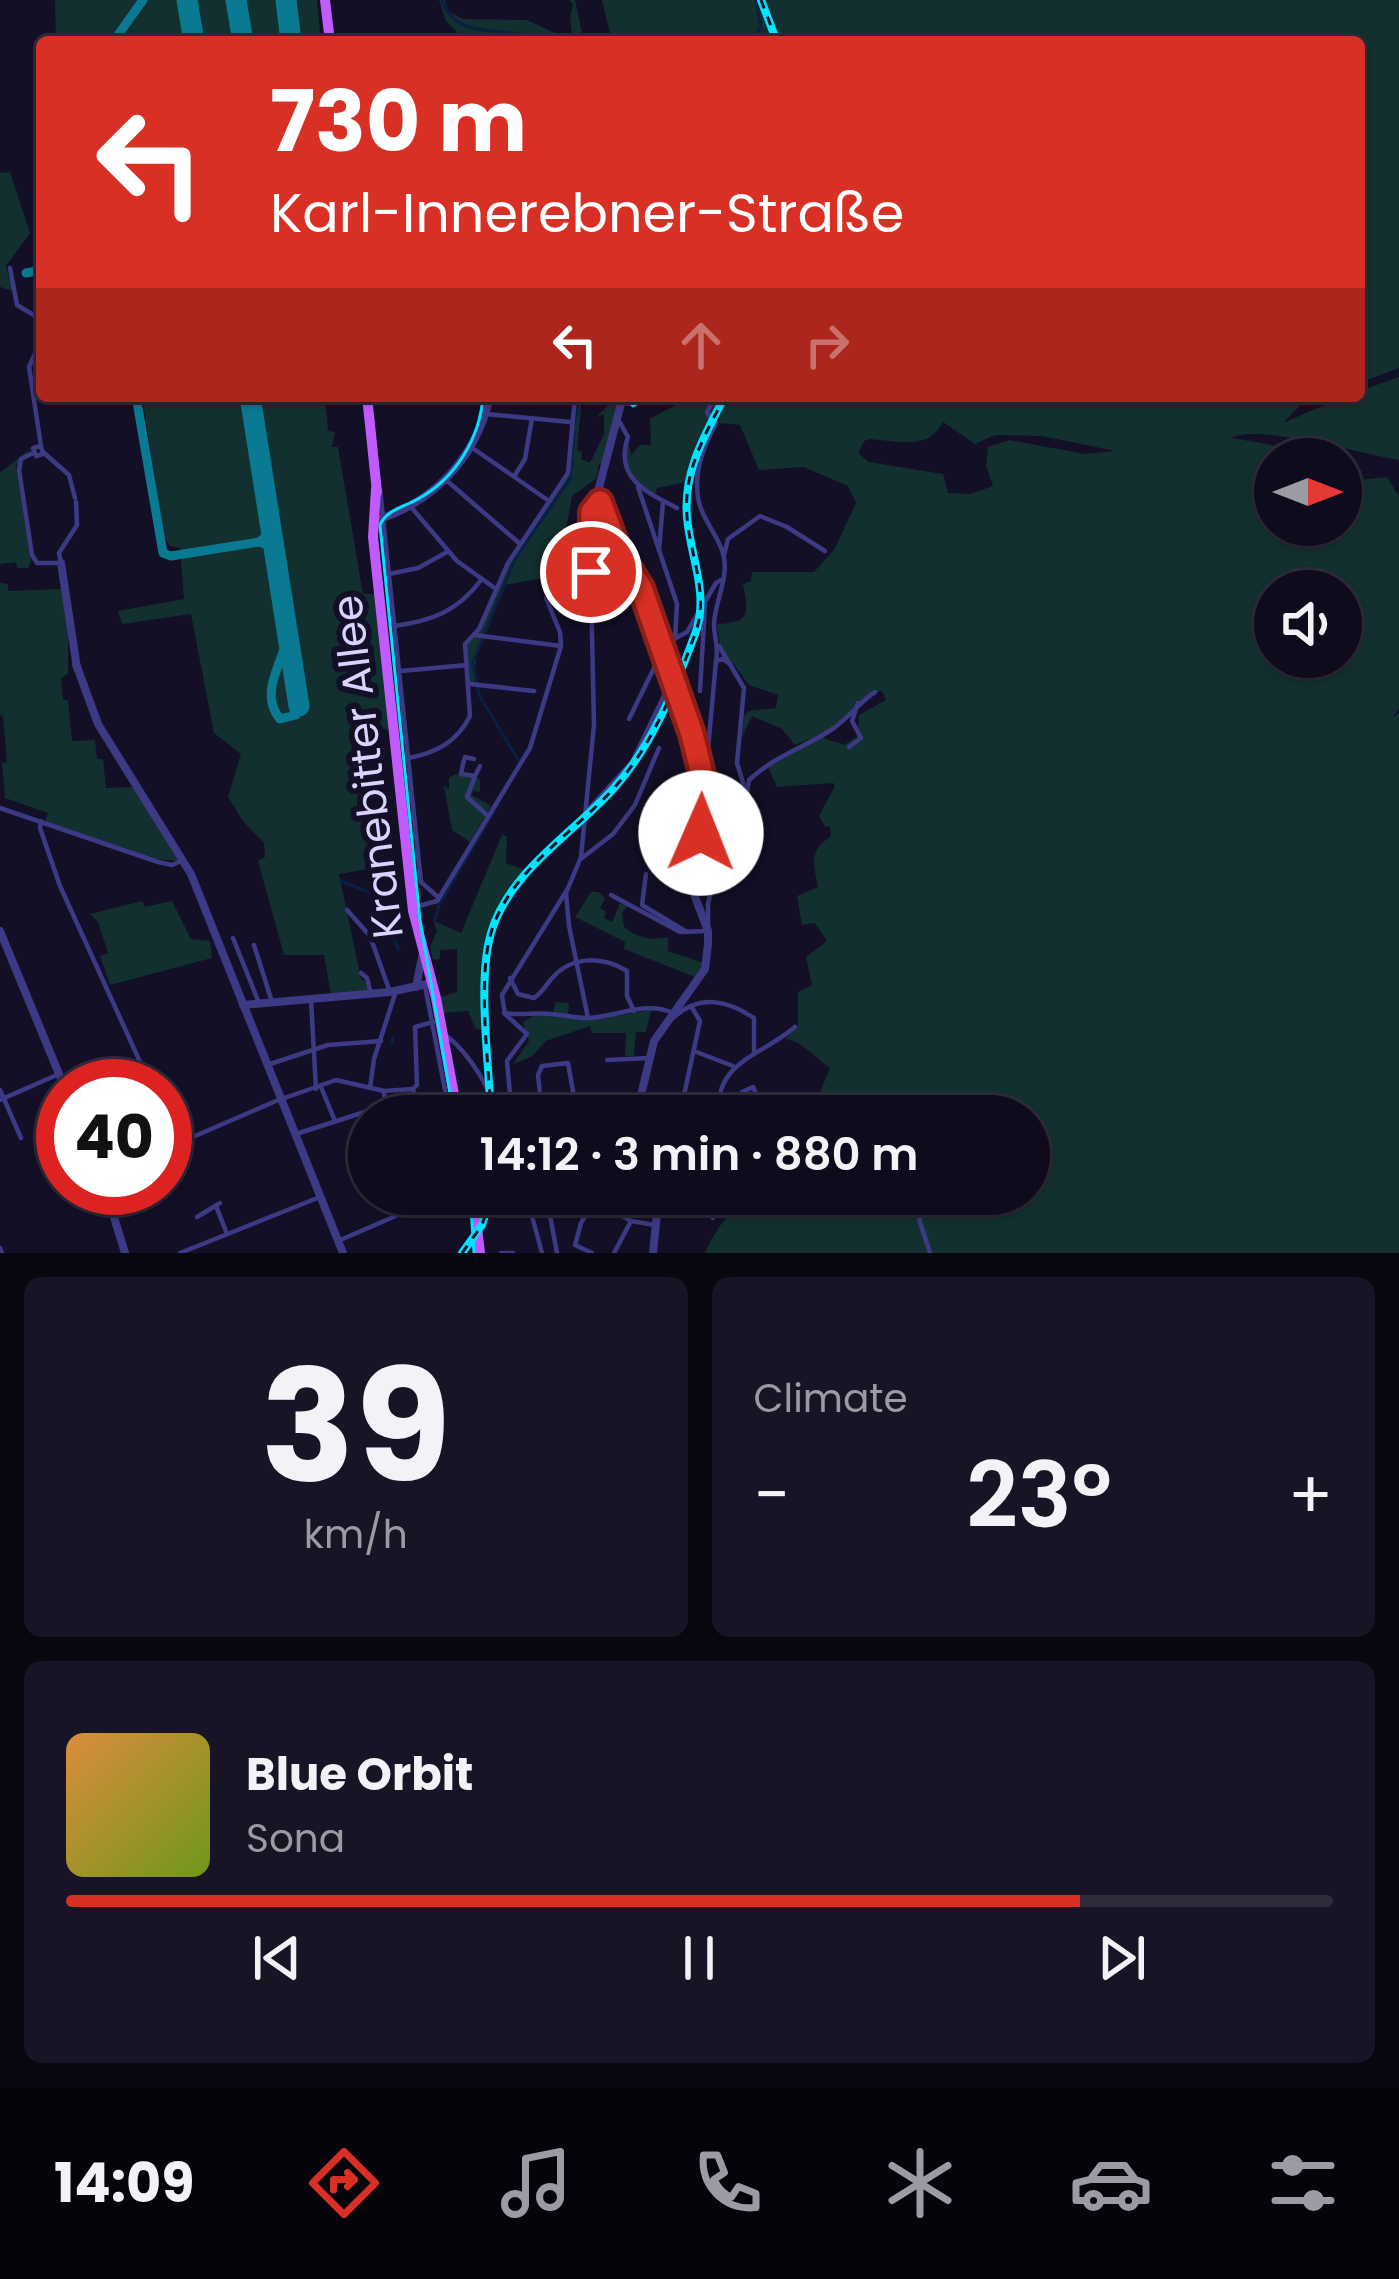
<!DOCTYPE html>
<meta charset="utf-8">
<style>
body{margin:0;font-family:Poppins,sans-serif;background:#171425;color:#f1f3f6;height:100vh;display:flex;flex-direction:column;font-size:45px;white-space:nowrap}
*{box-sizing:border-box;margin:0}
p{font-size:39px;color:#9b9ba3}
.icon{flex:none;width:66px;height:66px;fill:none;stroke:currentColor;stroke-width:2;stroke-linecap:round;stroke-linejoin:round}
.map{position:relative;height:1253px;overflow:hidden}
.side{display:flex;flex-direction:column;gap:24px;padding:24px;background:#08060f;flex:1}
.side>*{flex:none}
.hud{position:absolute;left:36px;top:36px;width:1329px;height:366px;border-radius:12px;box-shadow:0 3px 9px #0004,0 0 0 3px #2e2b3b;background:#d93025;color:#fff;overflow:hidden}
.needle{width:78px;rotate:90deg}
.controls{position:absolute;left:1254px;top:438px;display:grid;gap:24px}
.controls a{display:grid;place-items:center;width:108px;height:108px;border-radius:50%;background:#0e0b1c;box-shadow:0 3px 9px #0004,0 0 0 3px #2e2b3b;font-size:60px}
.speed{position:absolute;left:36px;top:1059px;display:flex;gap:24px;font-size:60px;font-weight:700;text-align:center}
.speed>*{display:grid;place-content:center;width:156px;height:156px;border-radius:50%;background:#0e0b1c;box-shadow:0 3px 9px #0004,0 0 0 3px #2e2b3b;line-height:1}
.speed .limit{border:18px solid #d22;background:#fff;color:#111}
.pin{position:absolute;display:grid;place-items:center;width:102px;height:102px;color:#fff;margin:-51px;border:6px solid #fff;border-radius:50%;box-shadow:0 3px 12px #0007}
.me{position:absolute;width:132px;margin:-66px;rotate:1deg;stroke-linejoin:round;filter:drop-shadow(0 0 9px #0008)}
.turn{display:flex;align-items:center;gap:42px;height:252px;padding:0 36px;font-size:54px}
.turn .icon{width:156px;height:156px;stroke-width:2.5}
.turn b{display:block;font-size:84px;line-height:102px}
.lanes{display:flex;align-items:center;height:114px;padding:0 36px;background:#0003;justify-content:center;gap:60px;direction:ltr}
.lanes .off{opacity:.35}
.big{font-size:90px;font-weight:600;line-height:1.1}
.side .widget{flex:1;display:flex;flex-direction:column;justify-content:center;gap:18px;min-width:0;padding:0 42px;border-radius:18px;background:#171425}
.side .dial{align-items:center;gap:0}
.dial b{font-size:156px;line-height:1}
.song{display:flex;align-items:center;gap:36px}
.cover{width:144px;height:144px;border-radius:18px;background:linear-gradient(135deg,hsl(30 70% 55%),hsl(80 70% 35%))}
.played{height:12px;border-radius:6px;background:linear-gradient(90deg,#d93025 80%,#2e2b3b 80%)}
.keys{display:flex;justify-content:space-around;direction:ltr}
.heat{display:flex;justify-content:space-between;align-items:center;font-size:66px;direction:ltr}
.side .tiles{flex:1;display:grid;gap:24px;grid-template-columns:1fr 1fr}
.widget:last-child{grid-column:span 2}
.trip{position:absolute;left:348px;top:1095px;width:702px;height:120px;border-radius:60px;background:#0e0b1c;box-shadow:0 3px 9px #0004,0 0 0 3px #2e2b3b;font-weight:600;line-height:120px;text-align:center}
.tab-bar{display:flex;height:192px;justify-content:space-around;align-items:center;background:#06040b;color:#9b9ba3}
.tab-bar .icon{width:84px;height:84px}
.tab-bar .active{color:#d93025}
.tab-bar b{font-size:54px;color:#f1f3f6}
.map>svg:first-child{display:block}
.green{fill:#12302f;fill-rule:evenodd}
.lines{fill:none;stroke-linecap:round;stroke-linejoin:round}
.stream{stroke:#0a1f44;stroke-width:3}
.taxiway{stroke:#0a7a92;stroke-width:9}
.runway{stroke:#0a7a92;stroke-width:21}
.pedestrian{stroke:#3d3a85;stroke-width:4.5}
.minor{stroke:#3d3a85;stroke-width:4.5}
.tertiary{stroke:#3d3a85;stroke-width:8}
.primary{stroke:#c25bff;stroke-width:10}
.tram{stroke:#00e5ff;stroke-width:3}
.rail-casing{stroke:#00e5ff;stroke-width:8}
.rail{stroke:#130f26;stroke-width:3;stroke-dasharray:9;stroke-linecap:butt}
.route-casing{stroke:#8d1f18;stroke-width:30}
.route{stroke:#d93025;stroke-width:21}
.labels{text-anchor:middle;stroke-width:12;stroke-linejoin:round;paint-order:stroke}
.street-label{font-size:42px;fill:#d9d4ff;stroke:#130f26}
</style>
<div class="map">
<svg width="1399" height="1253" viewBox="0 0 1399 1253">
<rect width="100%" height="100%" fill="#130f26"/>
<!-- green -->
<g class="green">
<path d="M55,0H317L321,42H56Z"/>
<path d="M439,0H445L449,12L463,19L527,20L568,39L572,35L570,17L573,5L569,0H575L584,42C544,42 504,29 464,40L446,21Z"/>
<path d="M602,0H1399V368L1359,383V42H612Z"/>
<path d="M10,172L30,233L6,266L13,291L0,287V173Z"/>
<path d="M1399,377V460C1366,455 1252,423 1232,438L1306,451L1323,459H1275V525H1341V468L1358,480L1387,477L1399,496V708L1393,717L1399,713V1253H705C717,1226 739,1194 769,1194L775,1200L778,1194H870L897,1208L902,1194H1029V1116H845L820,1092L830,1068C815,1058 803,1041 785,1039L798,1027V992L812,985L806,957L827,941L815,923L802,925L797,896L818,887C813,862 809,851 831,836L830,827L825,826L819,816L835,786L833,783L777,787L768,767L821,737L844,745L858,736L859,715L886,700L882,691C858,695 851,714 833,727C822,735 807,740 795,745L782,729L752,716L742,737L744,716L749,711L776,708L778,695L749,685L720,646L717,624C752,623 748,612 743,584L751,581L752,572H814L834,550L856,503L848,486L804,467L759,470L740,425L719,423L723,399L696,451L687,482L657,488L654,498L630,476L624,447L629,445L631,455L640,445H651L650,419L692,396H1309L1283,423L1345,396H1359V391ZM943,422L975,444L995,435L1042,436L1115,451L1085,454L1009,440L988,447L986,466L993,486L970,494L948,493L943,474L869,462L858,453L864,441L870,439C900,441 928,451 943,422ZM1275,591H1341V657H1275Z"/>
<path d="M142,396H325L328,431L335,432L332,447H338L363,594H377L391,730L355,726L349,736L359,770L368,777L365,789L387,866L339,874L361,979L367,982L369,991L331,995L324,955H284L258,861L265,857L264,843L243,821L228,797L241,754L214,733L191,614L122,624L118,611L184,599L180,548L170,546L164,536Z"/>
<path d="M577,396H582L577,450L582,452L581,459L590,463L604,434V414L597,417L610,403V397L620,396L605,464H599L596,479L572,496L567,524L556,540L548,562L541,560L543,578L505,585L477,649L474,687L470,684L466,640L474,635L508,563L566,477Z"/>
<path d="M32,447L16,466L31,562L28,568H17L16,562L0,564V473Z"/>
<path d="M0,583L8,584V591L62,589L68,631V674L61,678L63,699L68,701L72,741L95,740L97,759H103L106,788L133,787L178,861L154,859L45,821L48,813L5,798L2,763L7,762L3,716L0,715Z"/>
<path d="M521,766L440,906L436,922L461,933L502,835L507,836L506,863L525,870C482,915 484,970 486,1032L475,1028L468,1011L443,1013L440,997L457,992V949L440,950V959L433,960L430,947L437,931L433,921L439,901Z"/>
<path d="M455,774L480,779V792L473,791L472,795L491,806L470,842L452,830L444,786L449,789V778Z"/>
<path d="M591,892H598L605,898L600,908L606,912L604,918L612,922L620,903L627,906L622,913L624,927C638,938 650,941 668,937V951L704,963L695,977L624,949L625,942L575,917Z"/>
<path d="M142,901L145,907L172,901L191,939L210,941L212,958L110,985L100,956L108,953L98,922L90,914Z"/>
<path d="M555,1002L569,1003L568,1017C595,1020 622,1015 651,1010L646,1032H636L634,1056H625L626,1033H592L590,1026L546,1041L531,1057L513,1064L529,1041L523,1022L533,1016L553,1015Z"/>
</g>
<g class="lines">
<!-- stream -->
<g class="stream">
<path d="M442,0C457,45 509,22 543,42"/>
<path d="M753,42L761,27L756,1"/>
<path d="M574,424L580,396"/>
<path d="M520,763L479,695L473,662L516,557L570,479L574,433"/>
<path d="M341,881L371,893L399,950"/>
<path d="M435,921L439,905L496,808"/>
<path d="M392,1043L393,1038"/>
</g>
<!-- taxiway -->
<g class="taxiway">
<path d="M113,42L143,0"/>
<path d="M26,273L42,270"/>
<path d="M136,396L163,553L171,556L259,542L268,535L270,524"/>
<path d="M252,409L254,396"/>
<path d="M259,542L271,546L275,554"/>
<path d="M288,635C283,663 258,693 280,719L296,715L299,706"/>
</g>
<!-- runway -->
<g class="runway">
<path d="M187,0L194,42"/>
<path d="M236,0L243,42"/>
<path d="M286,0L291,42"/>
<path d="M250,396L299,706"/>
</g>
<!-- pedestrian -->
<g class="pedestrian">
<path d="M463,764L461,774L475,776L467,797L488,816"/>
<path d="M463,764L465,757L474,759"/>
<path d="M475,776L480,766"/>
</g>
<!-- minor -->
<g class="minor">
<path d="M10,268L17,305L42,320"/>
<path d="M622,403L636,404L648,396"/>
<path d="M486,414L570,422"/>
<path d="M710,417L707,412L716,396"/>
<path d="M715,420L716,424C699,454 687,490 708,523C714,535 722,544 724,558C728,580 715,601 714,624C714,637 719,647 716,661"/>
<path d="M619,421L628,437C614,478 646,492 677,508"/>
<path d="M41,446L29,367L42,338"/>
<path d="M41,446L43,454L36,456L33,448Z"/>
<path d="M471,447L549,501"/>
<path d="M43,452L69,475L75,498"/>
<path d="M33,453L21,459L19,470L32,555L37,563H61L59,553L77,525L76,502"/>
<path d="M515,475L525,459L532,418"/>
<path d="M446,480L519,543"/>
<path d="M638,487L677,604L675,639"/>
<path d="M380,489L421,882L439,898"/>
<path d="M411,507L457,561L496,589"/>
<path d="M659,550L663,502"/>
<path d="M724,555L728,539L760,516L787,527L825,551"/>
<path d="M389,574L418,568L447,552"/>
<path d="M591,576L625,571"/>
<path d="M394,626C432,621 458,611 481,580"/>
<path d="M474,635L561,646"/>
<path d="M659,647L687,632L716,583L721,580"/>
<path d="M401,671L467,665"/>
<path d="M470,684L534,691"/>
<path d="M700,691L705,604"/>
<path d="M629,719L658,660L663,659"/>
<path d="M849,747L861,738L852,721L858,703"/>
<path d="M408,758C436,753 457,742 470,716L465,644L479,629L508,563L568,473L575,396"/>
<path d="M705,782L716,661L723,659L730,664"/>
<path d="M747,795L749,780C775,756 803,748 831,730C848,719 858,703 875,692"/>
<path d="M0,808L158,862L172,865L181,861"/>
<path d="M587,811L632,762L671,681"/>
<path d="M41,821L40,828L60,886L151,1086"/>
<path d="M649,847L657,811L699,815"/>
<path d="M582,858L613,834L635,805L659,748"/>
<path d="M646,874L642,905L687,932"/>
<path d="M611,895L680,932L708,931V903L715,879L745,838L752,813L737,763L744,688L719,646"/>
<path d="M415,907L437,901L530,748L561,646L560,632L546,598"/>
<path d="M347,910L370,936L390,992"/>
<path d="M233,938L259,1003"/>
<path d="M254,945L272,1002"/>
<path d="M361,973L367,978L371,994"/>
<path d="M510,978L518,994L534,998C544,991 546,984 554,976C574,955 604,957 627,971V996L634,1011"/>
<path d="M425,986L450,1116"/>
<path d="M311,1000L316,1089"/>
<path d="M504,1013C523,1016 533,1012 551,1014C563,1015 576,1018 589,1018C615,1017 648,1000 673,1013"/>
<path d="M674,1017C700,994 727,1000 754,1018V1053"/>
<path d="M588,1018L569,926L566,893L581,857L594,725L590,543L592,512L598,505"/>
<path d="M448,1037C469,1054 493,1090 495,1116"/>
<path d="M694,1051L733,1066"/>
<path d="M607,1060L649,1058"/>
<path d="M270,1064L328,1045L381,1041"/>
<path d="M321,1087L335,1121"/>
<path d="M370,1088L374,1059L396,991"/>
<path d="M0,1090L21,1138"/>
<path d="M742,1092L753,1087L767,1116"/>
<path d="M684,1095L700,1021L691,1006"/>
<path d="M0,1100L59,1074"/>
<path d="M386,1116L384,1091L413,1089"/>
<path d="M418,1116L413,1089L417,1085L415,1027L433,1022"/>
<path d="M512,1116L507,1061L527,1034L505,1014L502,995L567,890"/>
<path d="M547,1116L542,1112L538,1075L542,1066L568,1063L576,1108"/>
<path d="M563,1116L596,1101L638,1098"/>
<path d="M720,1116C711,1063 763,1055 795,1027"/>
<path d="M165,1119L176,1146"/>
<path d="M296,1134L371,1110"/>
<path d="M165,1149L276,1101L336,1080L384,1091"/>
<path d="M526,1194L542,1253"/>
<path d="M546,1194L557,1253"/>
<path d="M587,1194L631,1221L655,1225"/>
<path d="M216,1206L227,1234"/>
<path d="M197,1217L220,1203"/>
<path d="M713,1218L731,1194"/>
<path d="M338,1241L428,1202L463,1198V1194"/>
<path d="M0,1248L2,1253"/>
<path d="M180,1253L320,1197"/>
<path d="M501,1253H513"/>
<path d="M592,1253L575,1245L581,1223L598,1194"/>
<path d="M614,1253L631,1221"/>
<path d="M930,1253L919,1219L938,1194"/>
</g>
<!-- tertiary -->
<g class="tertiary">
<path d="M623,396L597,495L619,553L641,588L701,763L703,804L694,894L708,931V944L705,969L654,1041L636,1116"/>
<path d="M374,521C435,502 476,458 490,396"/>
<path d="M61,563L77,668"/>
<path d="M76,664L98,724L191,874L343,1253"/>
<path d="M0,931L64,1086"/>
<path d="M416,987L422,957"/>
<path d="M243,1005L390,992L431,983"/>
<path d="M105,1188L125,1253"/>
<path d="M653,1253L659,1194"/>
</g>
<!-- primary -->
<g class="primary">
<path d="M325,0L330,42"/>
<path d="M367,396L377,492"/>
<path d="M376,489L373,537L413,911L436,998L458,1116"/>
<path d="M473,1194L480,1253"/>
</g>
<!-- tram -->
<g class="tram">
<path d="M623,396L633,406L649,396"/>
<path d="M454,1116L420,920L380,525C386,510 404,507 418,499C456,478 480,438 483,396"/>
<path d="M470,1194L474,1253"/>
</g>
<!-- rail casing -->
<g class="rail-casing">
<g id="rail">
<path d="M761,0L777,42"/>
<path d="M491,1116C489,1064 477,981 491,933C509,871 573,834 614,788C652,746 676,686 695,634C710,594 690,557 687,517C683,471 705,435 725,396"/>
<path d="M462,1253L482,1225L492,1194"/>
</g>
</g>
<!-- rail -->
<use href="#rail" class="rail"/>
</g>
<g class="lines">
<!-- route casing -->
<g class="route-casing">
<path id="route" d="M591,572L592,512L600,502L619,553L641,588L692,734L702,774L701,833"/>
</g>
<!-- route -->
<use href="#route" class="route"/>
</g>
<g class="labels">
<!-- street labels -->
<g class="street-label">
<text transform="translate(367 767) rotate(-97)" y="15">Kranebitter Allee</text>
</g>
</g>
</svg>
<div class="controls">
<a><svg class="needle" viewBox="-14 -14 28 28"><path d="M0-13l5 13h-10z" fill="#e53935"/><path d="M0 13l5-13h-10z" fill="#9b9ba3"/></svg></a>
<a><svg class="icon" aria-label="sound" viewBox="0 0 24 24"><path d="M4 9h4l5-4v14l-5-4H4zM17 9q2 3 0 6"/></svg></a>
</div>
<div class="speed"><div class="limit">40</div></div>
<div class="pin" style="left:591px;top:572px;background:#d93025"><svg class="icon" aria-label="arrive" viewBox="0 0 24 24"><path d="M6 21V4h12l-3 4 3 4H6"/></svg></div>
<svg class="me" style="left:701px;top:833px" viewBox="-20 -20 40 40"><circle r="19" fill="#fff"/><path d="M0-13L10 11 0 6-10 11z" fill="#d93025"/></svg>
<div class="trip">14:12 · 3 min · 880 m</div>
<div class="hud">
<div class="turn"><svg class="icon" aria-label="left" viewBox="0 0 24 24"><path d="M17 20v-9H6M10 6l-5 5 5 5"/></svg><div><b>730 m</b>Karl-Innerebner-Straße</div></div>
<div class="lanes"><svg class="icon" aria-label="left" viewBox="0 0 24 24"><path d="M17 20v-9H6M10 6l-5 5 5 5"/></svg><svg class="icon off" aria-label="ahead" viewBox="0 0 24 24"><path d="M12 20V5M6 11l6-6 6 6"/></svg><svg class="icon off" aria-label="right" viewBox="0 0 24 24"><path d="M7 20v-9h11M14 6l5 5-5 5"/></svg></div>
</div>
</div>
<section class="side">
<div class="tiles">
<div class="widget dial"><b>39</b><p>km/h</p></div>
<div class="widget"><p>Climate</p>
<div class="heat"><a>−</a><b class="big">23°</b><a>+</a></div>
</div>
<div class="widget">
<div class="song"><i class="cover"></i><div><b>Blue Orbit</b><p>Sona</p></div></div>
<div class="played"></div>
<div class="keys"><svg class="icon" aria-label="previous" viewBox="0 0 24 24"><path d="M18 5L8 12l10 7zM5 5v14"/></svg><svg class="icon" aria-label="pause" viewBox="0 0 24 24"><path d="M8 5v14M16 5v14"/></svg><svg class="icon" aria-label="next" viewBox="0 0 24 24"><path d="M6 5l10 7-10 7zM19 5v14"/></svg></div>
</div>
</div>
</section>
<nav class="tab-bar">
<b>14:09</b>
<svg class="icon active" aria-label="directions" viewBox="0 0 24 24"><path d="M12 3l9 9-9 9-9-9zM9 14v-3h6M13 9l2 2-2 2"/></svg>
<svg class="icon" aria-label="music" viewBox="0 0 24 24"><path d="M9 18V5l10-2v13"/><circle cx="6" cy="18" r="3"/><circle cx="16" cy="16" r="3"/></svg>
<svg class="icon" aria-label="phone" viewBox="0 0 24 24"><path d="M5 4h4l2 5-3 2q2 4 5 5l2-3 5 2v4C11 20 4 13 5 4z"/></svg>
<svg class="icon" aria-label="climate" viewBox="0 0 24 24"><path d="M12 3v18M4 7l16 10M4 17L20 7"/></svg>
<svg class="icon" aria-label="car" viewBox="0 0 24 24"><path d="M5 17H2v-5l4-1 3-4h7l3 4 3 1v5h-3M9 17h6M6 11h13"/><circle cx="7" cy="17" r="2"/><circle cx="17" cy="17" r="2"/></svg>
<svg class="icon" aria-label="filters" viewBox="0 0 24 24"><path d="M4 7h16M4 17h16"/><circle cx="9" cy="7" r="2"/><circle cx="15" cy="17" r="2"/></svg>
</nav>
